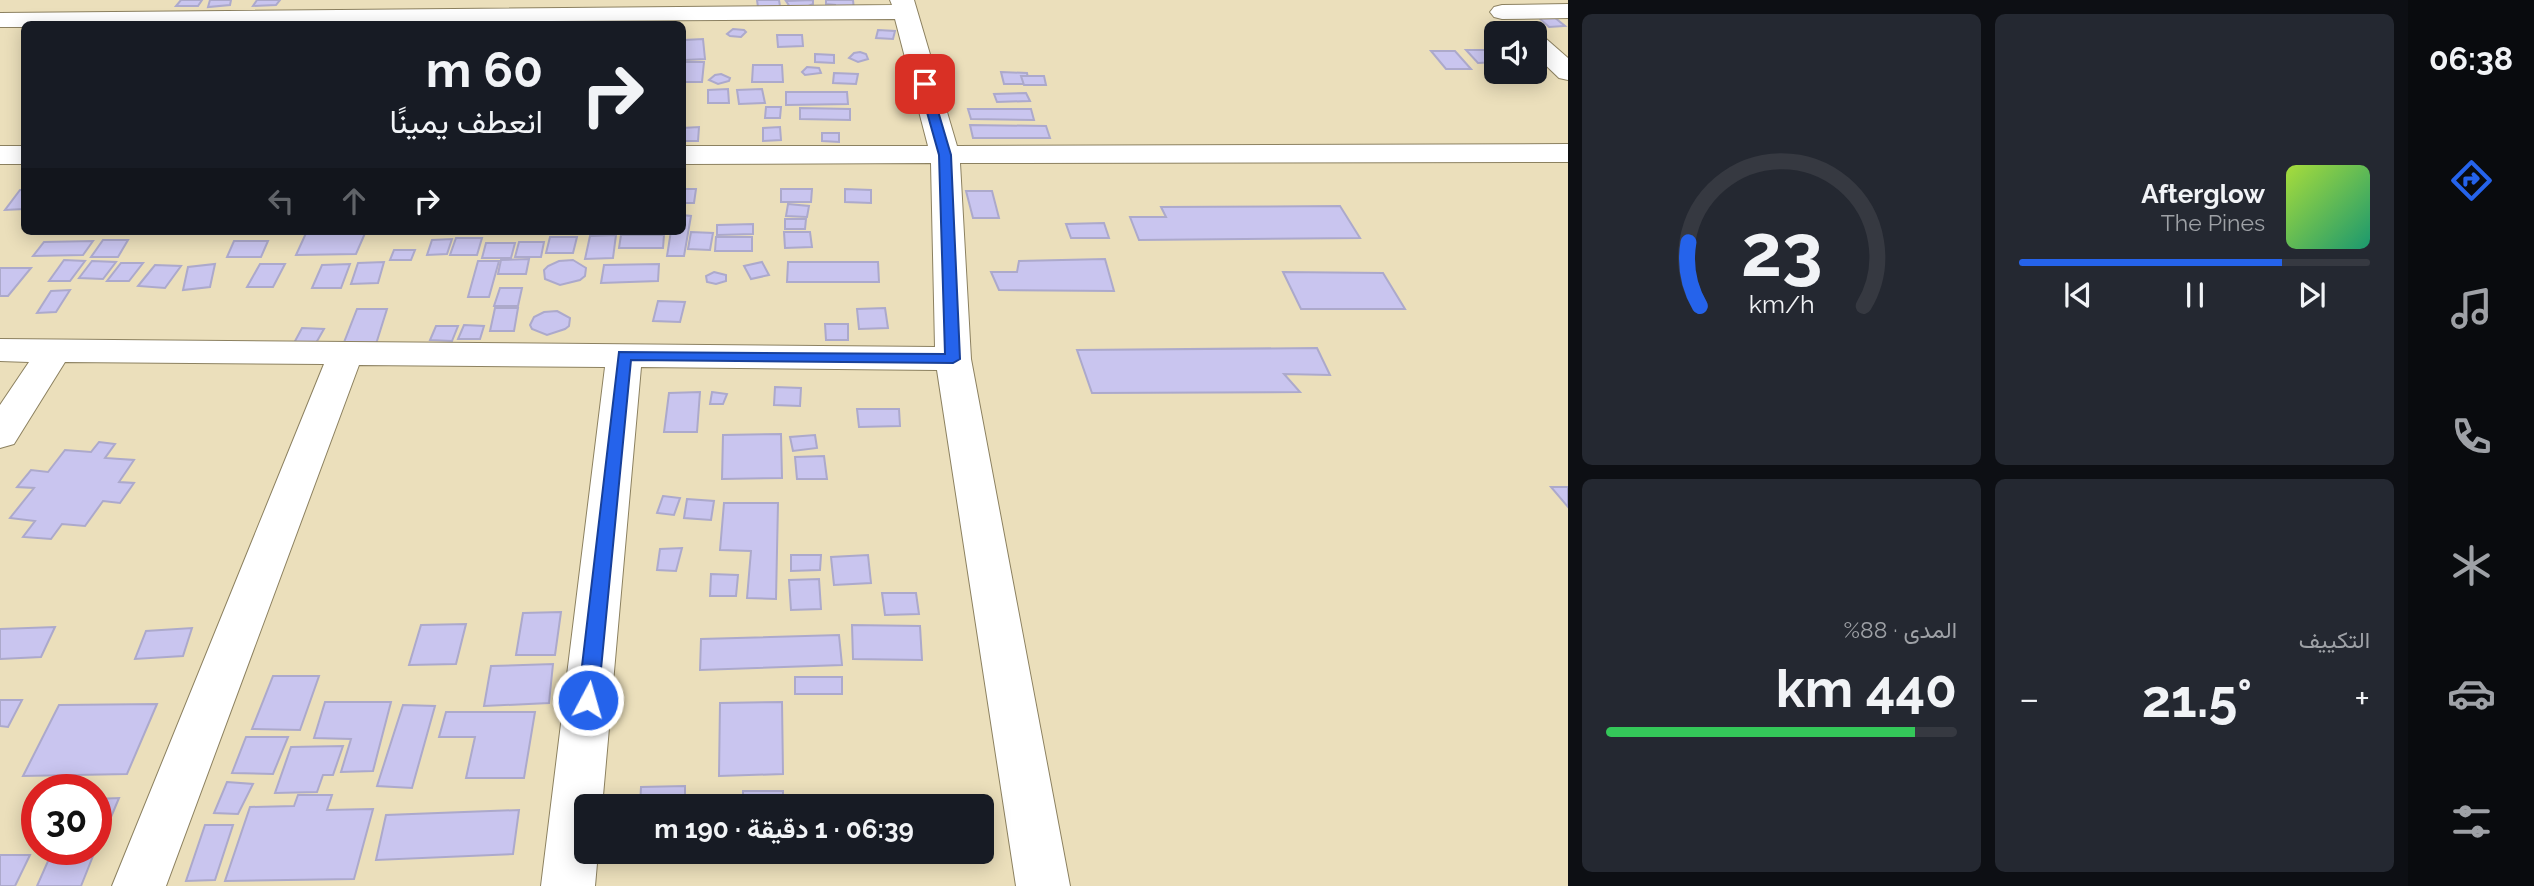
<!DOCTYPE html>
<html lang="ar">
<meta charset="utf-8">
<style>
body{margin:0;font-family:Raleway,Vazirmatn,sans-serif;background:#242831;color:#f1f3f6;direction:rtl;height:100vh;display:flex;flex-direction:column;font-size:26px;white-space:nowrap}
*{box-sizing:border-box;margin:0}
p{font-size:23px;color:#9ea1a6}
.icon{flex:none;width:38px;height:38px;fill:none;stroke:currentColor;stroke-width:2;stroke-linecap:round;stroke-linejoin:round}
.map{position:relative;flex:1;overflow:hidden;direction:ltr}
.sheet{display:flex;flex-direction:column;gap:14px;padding:14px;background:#0d0f14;width:840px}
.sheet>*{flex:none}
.guide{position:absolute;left:21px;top:21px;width:665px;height:214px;border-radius:10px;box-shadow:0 4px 18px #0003;direction:rtl;background:#171b24;color:#f1f3f6;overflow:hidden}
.controls{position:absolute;left:1484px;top:21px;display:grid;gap:14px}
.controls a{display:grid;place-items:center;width:63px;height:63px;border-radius:10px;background:#171b24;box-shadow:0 4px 18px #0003;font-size:35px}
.speed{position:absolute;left:21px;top:774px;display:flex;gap:14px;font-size:35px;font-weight:700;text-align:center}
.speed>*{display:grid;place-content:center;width:91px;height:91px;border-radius:50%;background:#171b24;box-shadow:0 4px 18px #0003;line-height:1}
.speed .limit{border:10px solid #d22;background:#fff;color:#111}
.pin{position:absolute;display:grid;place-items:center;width:60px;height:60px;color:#fff;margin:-30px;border-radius:14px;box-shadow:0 4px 10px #0006}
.me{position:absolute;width:77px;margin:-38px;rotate:6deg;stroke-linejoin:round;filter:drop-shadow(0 0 5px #0008)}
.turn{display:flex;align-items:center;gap:24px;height:147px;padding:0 28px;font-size:32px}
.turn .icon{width:91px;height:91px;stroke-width:2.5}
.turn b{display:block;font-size:49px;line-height:60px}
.lanes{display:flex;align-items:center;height:66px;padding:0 28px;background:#0003;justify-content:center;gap:35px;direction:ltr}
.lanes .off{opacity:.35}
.big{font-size:52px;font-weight:700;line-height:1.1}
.sheet .widget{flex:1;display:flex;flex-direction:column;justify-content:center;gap:10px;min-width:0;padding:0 24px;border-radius:10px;background:#242831}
.sheet .dial{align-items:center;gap:0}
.dial svg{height:182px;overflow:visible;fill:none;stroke:#363941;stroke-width:7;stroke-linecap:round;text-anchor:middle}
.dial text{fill:#f1f3f6;stroke:none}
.song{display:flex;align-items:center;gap:21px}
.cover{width:84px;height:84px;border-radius:10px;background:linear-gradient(135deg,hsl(80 70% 55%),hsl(160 70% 35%))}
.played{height:7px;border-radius:4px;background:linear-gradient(90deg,#2563eb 75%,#363941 75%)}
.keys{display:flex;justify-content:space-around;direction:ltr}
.heat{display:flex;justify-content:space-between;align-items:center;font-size:38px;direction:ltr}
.charge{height:10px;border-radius:5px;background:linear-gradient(90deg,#34c759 88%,#363941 0)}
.sheet .tiles{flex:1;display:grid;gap:14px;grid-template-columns:repeat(2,1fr)}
.trip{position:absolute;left:574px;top:794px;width:420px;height:70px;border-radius:10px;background:#171b24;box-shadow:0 4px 18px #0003;font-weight:700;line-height:70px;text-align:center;direction:rtl}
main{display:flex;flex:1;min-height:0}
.tabs{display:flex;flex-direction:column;width:126px;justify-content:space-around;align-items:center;background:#090b0e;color:#9ea1a6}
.tabs .icon{width:49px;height:49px}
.tabs .active{color:#2563eb}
.tabs b{font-size:32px;color:#f1f3f6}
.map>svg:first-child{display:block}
.building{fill:#c9c5ef;stroke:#aca9cb;stroke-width:2}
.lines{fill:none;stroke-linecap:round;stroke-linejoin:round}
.street-casing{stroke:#8c8160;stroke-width:2}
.street{fill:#fff;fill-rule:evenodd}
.route{fill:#2563eb;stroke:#184099;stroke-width:2}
</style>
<main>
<nav class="tabs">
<b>06:38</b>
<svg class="icon active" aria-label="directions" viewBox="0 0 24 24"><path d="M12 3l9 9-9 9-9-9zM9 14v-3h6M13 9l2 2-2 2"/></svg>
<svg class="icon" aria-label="music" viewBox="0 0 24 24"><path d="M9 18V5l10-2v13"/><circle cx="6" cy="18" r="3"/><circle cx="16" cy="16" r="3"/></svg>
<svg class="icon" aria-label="phone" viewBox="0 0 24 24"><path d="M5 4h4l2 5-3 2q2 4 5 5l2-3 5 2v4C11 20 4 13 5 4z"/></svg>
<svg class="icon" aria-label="climate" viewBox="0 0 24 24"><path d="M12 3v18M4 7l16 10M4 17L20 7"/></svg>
<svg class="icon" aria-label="car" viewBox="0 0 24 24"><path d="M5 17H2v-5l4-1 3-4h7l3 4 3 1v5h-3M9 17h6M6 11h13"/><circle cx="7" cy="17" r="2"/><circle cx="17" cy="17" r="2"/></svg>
<svg class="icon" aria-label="filters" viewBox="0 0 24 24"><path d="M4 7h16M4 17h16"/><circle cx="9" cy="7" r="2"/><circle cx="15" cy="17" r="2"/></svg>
</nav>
<section class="sheet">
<div class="tiles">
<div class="widget">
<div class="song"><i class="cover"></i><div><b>Afterglow</b><p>The Pines</p></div></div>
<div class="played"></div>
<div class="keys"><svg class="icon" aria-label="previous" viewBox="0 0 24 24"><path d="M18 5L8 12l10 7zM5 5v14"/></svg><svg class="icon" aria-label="pause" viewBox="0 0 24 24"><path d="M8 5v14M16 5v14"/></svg><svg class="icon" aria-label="next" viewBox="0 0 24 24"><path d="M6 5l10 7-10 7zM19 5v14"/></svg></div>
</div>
<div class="widget dial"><svg viewBox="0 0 100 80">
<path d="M14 69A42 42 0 1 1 86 69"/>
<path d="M14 69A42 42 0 0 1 9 41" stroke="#2563eb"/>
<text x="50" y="56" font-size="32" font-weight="700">23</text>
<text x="50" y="72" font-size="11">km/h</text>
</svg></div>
<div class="widget"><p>التكييف</p>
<div class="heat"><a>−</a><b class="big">21.5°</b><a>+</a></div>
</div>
<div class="widget"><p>المدى · 88%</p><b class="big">440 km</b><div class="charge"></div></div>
</div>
</section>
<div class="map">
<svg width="1568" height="886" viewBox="0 0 1568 886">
<rect width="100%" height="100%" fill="#ebdfbb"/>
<!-- building -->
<g class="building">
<path d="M181,0H202L198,6H176Z"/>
<path d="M210,0H231L230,5L208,7Z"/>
<path d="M257,0H280L276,5L253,6Z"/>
<path d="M757,0H779L780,6L758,7Z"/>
<path d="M813,0V4L804,8L790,7L786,1Z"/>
<path d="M826,0H853L854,10H835V5L826,4Z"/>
<path d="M1538,17H1554L1565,26L1549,27Z"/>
<path d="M733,29L744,30L746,32L741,37L730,36L727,34Z"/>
<path d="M878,30L895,31L893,39L876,38Z"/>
<path d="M777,35H802L803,46L778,47Z"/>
<path d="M703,39L705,59L685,60L684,40Z"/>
<path d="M1466,50H1491L1496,56V62L1478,63Z"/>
<path d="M1431,51H1455L1471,69H1446Z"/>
<path d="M860,52L866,54L868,59L858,62L849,58L854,53Z"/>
<path d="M815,54L834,55V63L815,62Z"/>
<path d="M684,62H704L702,82H682Z"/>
<path d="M753,65H782L783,82H752Z"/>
<path d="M807,67L819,68L821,73L805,75L802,72Z"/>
<path d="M1001,72L1027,73L1029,84H1004Z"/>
<path d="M834,73L858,74L856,84L833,83Z"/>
<path d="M721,74L730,78L729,81L718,84L709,80L715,75Z"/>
<path d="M1021,76H1044L1046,85H1024Z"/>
<path d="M728,89L729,103H708V90Z"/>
<path d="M762,89L765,103L739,104L737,90Z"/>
<path d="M786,92H847L848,104L786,105Z"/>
<path d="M1026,93L1030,101L997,102L994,94Z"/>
<path d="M766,107H781L780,118H765Z"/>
<path d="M800,108L850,109V120L800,119Z"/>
<path d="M968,109H1031L1034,120L971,119Z"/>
<path d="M970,125L1046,126L1050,138H973Z"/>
<path d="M699,127L698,141H682V128Z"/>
<path d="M780,127L781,140L763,141V128Z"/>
<path d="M822,133H839V142L822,141Z"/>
<path d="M682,189H696L694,203H682Z"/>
<path d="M781,189H812L811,202H781Z"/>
<path d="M845,189L871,190V203L845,202Z"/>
<path d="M20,190H24V209L5,210Z"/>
<path d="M966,191H992L999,218H973Z"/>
<path d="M788,204L809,206L807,217L786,216Z"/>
<path d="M1340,206L1360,238L1139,240L1130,217H1166L1161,207Z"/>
<path d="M682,215L691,216L684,256H667L671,231H682Z"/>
<path d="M785,219H806L805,229H785Z"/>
<path d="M1104,223L1109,238H1071L1066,224Z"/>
<path d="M753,224V234L717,235V225Z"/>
<path d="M307,231H366L356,254L296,255Z"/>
<path d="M691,232L713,233L710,250L688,249Z"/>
<path d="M784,232H810L812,247L785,248Z"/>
<path d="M616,235L613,258L585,259L590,236Z"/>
<path d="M621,235H664L663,248H619Z"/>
<path d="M550,237H577L573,253H546Z"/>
<path d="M716,237H752V251H715Z"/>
<path d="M456,238H482L477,255H450Z"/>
<path d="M452,239L447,254L427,255L432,240Z"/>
<path d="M103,240H128L118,257H91Z"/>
<path d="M93,241L83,255L33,256L44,242Z"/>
<path d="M234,241H268L261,257H227Z"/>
<path d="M519,242H544L541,257H515Z"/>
<path d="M486,243H515L511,258H482Z"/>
<path d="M394,250H415L411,260H390Z"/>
<path d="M529,259L526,274H498L501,260Z"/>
<path d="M1105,259L1114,291L999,290L991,272H1017L1019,261Z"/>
<path d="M64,260L85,261L70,281H49Z"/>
<path d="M573,260L586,268L585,276L580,280L560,285L545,279L544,270L548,266L559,261Z"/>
<path d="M92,261L116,262L103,279L79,278Z"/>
<path d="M478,261H499L489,297H468Z"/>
<path d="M384,262L378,283L351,284L358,263Z"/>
<path d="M762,262L769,275L751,279L744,266Z"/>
<path d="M788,262H878L879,282H787Z"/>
<path d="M121,263H143L129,281H107Z"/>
<path d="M215,264L210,287L183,290L188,267Z"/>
<path d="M260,264H285L273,287H247Z"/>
<path d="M350,264L341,288H312L322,265Z"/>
<path d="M659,264L658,281L601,283L604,265Z"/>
<path d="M155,265L181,266L165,288L138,286Z"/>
<path d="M0,268H31L8,296H0Z"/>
<path d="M714,272L726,275V281L716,284L707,282L706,276Z"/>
<path d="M1283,272L1383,273L1405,309H1301Z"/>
<path d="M500,288H522L518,306H494Z"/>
<path d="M70,290L56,312L37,313L51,291Z"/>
<path d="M658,301L685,302L680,322L653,321Z"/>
<path d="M495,308H518L514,331H490Z"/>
<path d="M885,308L888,328L859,329L857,309Z"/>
<path d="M357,309H387L376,344L343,345Z"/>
<path d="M557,311L570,318L569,326L565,329L547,335L532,329L530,325L534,317L544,312Z"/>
<path d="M825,324H848V340H826Z"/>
<path d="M464,325L484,326L480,339H458Z"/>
<path d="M436,326H458L452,341L430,340Z"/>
<path d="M302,328L324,329L316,343H294Z"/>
<path d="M1317,348L1330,375L1284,374L1300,392L1092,393L1077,350Z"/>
<path d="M775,387L801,388L800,406L774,405Z"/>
<path d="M700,392L697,432H664L669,393Z"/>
<path d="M712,392L727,394L723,404H710Z"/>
<path d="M857,409H899L900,426L859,427Z"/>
<path d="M781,434L782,478L722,479L723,435Z"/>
<path d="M815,435L817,448L793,451L790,437Z"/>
<path d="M99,442L115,444L105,458L134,460L119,482L134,483L120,503L103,501L85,526L62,524L51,539L23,537L35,521L10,518L34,488L17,487L31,470L48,472L65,450L91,452Z"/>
<path d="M824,456L827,479H797L795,457Z"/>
<path d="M1551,487H1568V507Z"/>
<path d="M663,496L680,498L674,515L657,513Z"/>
<path d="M687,499L714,501L711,520L684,518Z"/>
<path d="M724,503H778L776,599L747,598L751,551L720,550Z"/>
<path d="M682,548L676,571L657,570L660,549Z"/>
<path d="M791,555H821L820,570L791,571Z"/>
<path d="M868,555L871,583L834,585L831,557Z"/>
<path d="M711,574L738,575L736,596H710Z"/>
<path d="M819,579L821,609L791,610L789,580Z"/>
<path d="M882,593H916L919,614L885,615Z"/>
<path d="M561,612L555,655H516L523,613Z"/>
<path d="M466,624L456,664L409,665L421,625Z"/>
<path d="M852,625L920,626L922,660L853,659Z"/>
<path d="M55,627L41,657L0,659V629Z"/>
<path d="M192,628L183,656L135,659L146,631Z"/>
<path d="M839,635L842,665L700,670L701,639Z"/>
<path d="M553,664L549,703L484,706L491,666Z"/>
<path d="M273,676H319L300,730L252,729Z"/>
<rect x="795" y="677" width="47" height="17"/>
<path d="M0,700H22L8,727L0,726Z"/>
<path d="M325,702H391L373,771L341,772L351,739L314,738Z"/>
<path d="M782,702L783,774L719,776L720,703Z"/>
<path d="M157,704L127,774L23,776L59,705Z"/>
<path d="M403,705L435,706L412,788L377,786Z"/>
<path d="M446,712H535L524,778H466L475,737H439Z"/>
<path d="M246,737H288L273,774L232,773Z"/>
<path d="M343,746L333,775H323L317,792L275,793L291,747Z"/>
<path d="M227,782L253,784L238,814L214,813Z"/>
<path d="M685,786V807H640L641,787Z"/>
<rect x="743" y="791" width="40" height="16"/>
<path d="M298,795H332L327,810L373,809L354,879L225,881L250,807L294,806Z"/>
<path d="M119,798L101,841H96V799Z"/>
<path d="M519,810L513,854L376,860L386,815Z"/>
<path d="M205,825H233L215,880L186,881Z"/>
<path d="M95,851L81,886H37L52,852Z"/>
<path d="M637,852H684V860L637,862Z"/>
<path d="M868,852H925L926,862H869Z"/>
<path d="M0,855H30L15,886H0Z"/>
</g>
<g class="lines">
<!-- street casing -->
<g class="street-casing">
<g id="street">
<path d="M890,0H914L957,146L1568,144V162L960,163L971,359L1070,886H1016L937,370L641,367L602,807H586V852H598L595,886H541L605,367L359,365L166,886H112L324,364L65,362L14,444L0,448V405L29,362L0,361V339L935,347L931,163L682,164V146H928L895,19L24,24V27H0V13L892,5Z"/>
<path d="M1568,4V18L1502,19L1494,17L1490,12L1494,7L1502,5Z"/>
<path d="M1535,35L1544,37L1568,58V80L1559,78L1535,55Z"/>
<rect x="0" y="146" width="24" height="18"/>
</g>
</g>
<!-- street -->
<use href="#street" class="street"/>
</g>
<!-- route -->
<path class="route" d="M925,80L930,84L951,155L960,359L953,363L631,360L598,700L595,706L588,709L581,706L578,700L619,352L945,354L939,155L919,84Z"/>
</svg>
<div class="controls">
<a><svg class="icon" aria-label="sound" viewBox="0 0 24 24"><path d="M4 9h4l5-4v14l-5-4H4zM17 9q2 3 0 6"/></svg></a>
</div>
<div class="speed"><div class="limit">30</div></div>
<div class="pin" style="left:925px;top:84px;background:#d93025"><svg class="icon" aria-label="arrive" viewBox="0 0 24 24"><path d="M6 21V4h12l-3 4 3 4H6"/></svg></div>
<svg class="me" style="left:588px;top:700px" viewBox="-20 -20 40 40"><circle r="17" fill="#2563eb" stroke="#fff" stroke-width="3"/><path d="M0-11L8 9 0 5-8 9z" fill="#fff"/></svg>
<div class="trip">06:39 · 1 دقيقة · 190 m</div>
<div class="guide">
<div class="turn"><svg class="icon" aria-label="right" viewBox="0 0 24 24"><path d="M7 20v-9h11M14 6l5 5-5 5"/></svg><div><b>60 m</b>انعطف يمينًا</div></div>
<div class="lanes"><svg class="icon off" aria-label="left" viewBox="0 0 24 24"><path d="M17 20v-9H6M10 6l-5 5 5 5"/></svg><svg class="icon off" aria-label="ahead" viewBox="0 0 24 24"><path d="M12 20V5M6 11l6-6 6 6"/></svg><svg class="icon" aria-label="right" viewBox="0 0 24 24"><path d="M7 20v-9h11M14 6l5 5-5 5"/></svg></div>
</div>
</div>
</main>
